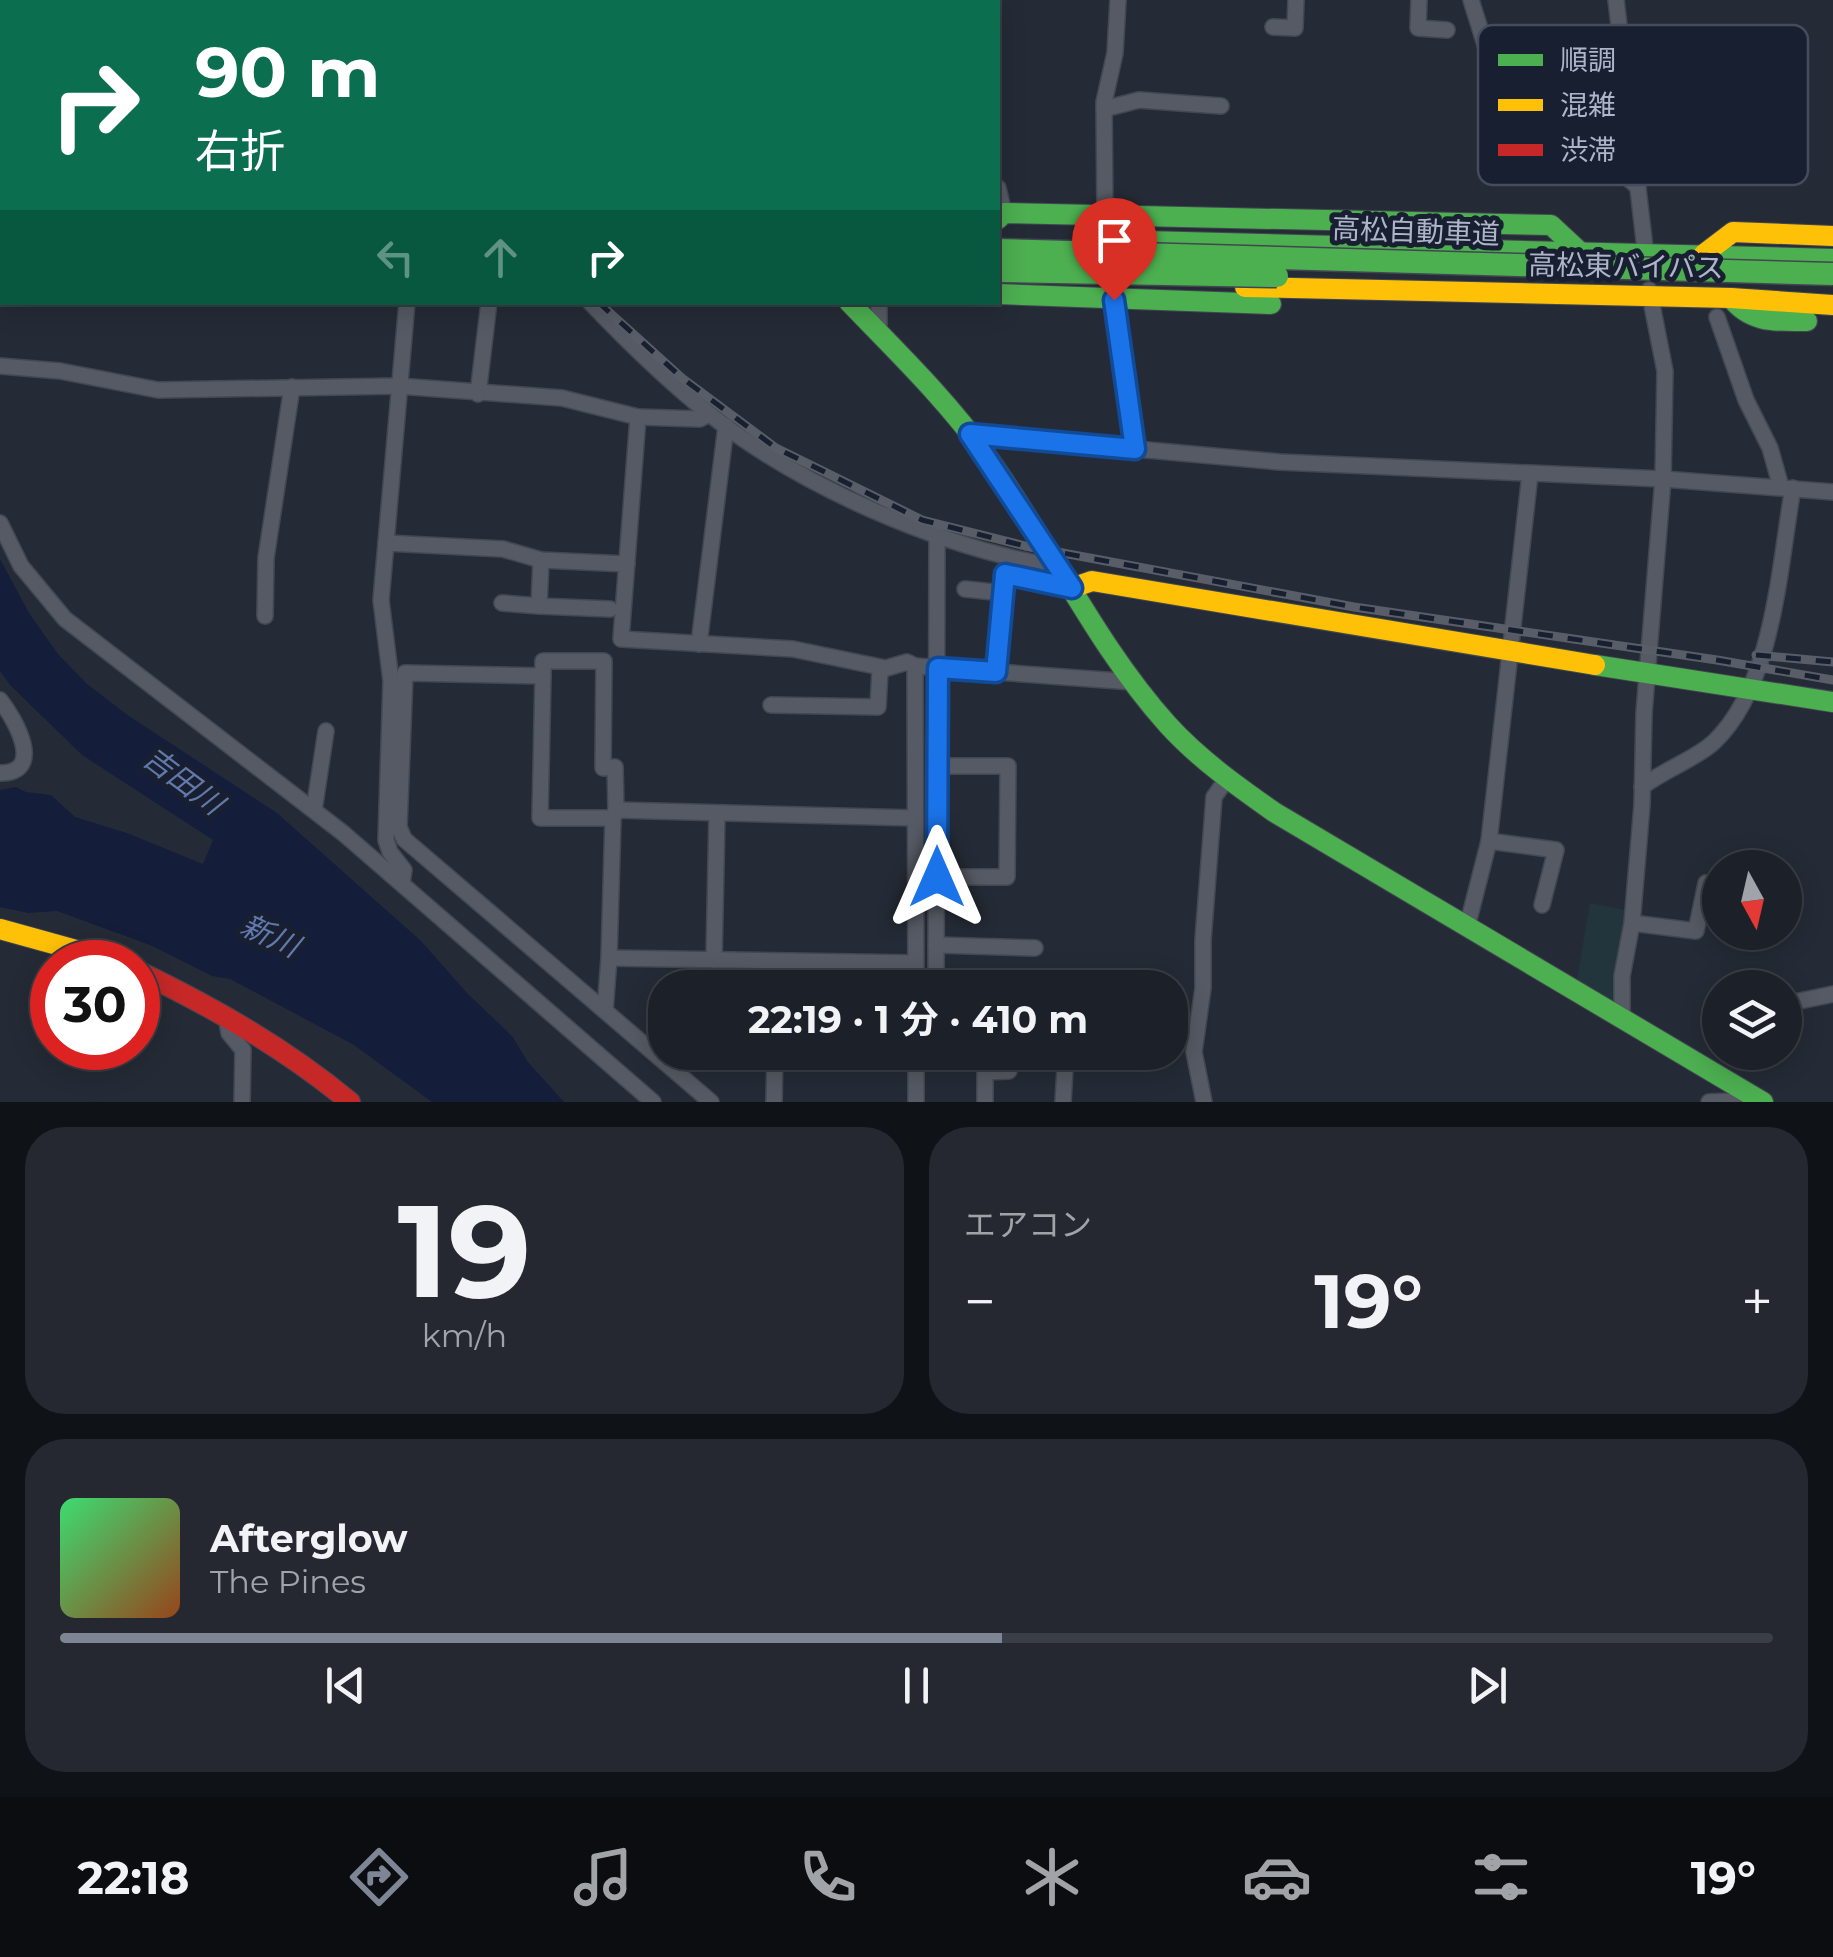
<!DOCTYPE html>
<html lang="ja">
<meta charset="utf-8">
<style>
body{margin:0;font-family:Montserrat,"Noto Sans JP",sans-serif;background:#252830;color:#f1f3f6;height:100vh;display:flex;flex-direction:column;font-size:38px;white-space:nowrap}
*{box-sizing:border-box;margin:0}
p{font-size:32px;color:#a0a3a8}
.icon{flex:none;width:55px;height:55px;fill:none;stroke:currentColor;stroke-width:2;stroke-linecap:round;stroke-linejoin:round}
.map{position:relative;height:1102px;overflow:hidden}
.drawer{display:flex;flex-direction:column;gap:25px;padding:25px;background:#0f1216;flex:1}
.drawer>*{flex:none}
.hud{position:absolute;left:0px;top:0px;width:1000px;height:305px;box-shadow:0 5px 25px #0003,0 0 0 2px #3a3e45;background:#0b6e4f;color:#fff;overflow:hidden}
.needle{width:65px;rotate:172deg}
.buttons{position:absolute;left:1702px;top:850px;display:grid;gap:20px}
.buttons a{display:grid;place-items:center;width:100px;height:100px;border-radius:50%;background:#1c2028;box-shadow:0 5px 25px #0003,0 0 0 2px #3a3e45;font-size:50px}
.speed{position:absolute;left:30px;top:940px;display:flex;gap:20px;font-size:50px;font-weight:700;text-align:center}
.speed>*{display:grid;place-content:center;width:130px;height:130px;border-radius:50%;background:#1c2028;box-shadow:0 5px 25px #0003,0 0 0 2px #3a3e45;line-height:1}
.speed .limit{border:15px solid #d22;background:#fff;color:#111}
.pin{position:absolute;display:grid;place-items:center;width:85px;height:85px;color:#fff;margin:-102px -42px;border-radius:50% 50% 50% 0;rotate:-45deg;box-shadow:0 0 10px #0007}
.pin .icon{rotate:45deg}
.me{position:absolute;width:110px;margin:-55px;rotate:0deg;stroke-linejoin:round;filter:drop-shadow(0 0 8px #0008)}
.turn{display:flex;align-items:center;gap:35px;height:210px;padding:0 30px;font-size:45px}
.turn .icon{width:130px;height:130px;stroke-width:2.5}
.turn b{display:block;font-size:70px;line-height:85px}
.lanes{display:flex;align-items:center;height:95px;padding:0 30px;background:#0003;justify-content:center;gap:50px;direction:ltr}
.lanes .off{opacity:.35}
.big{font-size:75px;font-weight:700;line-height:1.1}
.drawer .tile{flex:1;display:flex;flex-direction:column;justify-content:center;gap:15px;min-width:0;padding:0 35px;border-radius:40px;background:#252830}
.drawer .dial{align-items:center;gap:0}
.dial b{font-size:130px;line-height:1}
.song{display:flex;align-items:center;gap:30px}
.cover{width:120px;height:120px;border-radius:15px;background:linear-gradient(135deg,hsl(140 70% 55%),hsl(20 70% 35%))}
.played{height:10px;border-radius:5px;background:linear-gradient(90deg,#7e8595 55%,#3a3e45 55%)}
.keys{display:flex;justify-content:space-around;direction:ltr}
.heat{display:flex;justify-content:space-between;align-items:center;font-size:55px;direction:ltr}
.drawer .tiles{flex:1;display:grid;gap:25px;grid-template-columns:1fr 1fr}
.tile:last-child{grid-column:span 2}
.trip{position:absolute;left:648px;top:970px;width:540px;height:100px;border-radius:40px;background:#1c2028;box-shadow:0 5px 25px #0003,0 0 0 2px #3a3e45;font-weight:700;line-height:100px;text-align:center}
.dock{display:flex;height:160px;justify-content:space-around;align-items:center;background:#0b0d10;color:#a0a3a8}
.dock .icon{width:70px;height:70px}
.dock .selected{color:#7e8595}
.dock b{font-size:45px;color:#f1f3f6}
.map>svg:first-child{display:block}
.green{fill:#22353c}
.water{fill:#141e3a}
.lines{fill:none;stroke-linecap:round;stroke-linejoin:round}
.street-casing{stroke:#424751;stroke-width:18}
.fast-casing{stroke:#424751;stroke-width:22}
.slow-casing{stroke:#424751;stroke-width:22}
.jam-casing{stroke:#424751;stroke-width:22}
.street{stroke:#565a64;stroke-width:15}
.fast{stroke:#4caf50;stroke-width:20}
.slow{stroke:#ffc107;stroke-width:20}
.jam{stroke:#c62828;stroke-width:20}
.rail-casing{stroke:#595d67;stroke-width:9}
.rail{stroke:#181f30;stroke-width:5;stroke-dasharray:15;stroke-linecap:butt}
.fast-bridge-casing{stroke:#424651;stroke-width:25;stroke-linecap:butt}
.fast-bridge{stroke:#4caf50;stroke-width:22}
.route-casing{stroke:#114b97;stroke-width:25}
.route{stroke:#1a73e8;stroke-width:18}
.labels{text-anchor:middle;stroke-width:10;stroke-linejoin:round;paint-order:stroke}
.street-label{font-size:28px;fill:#aeb5c8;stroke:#181f30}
.water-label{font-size:30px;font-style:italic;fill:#6279ab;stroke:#181f30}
.key{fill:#181f30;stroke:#454c5e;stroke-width:2.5}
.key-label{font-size:28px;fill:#aeb5c8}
</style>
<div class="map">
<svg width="1833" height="1102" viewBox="0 0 1833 1102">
<rect width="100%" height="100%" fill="#252b36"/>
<!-- green -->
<path class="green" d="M1590,903L1629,911L1618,1004L1577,980Z"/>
<!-- water -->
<path class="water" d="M0,559L29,613L58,654L87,684L129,716L277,813L421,941L468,994L512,1036L528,1062L564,1102H432L354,1045L230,979L212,976L150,945L57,911L28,913L0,907V790L16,787L26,792L51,795L75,817L127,833L203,864L213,840L82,755L11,686L0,671Z"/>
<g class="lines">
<!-- street casing -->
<g class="street-casing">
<g id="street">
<path d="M1419,0L1418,28L1447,30"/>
<path d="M1471,0L1487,51L1495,62L1638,187"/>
<path d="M1616,0L1646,257"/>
<path d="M776,1L786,2"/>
<path d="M681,2V0"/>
<path d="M853,2V0"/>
<path d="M1273,27L1295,28L1296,0"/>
<path d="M1104,109L1139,100L1221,106"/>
<path d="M0,183H2"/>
<path d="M998,188L1004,213"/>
<path d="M1105,215L1104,102L1115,53L1118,0"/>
<path d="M0,286H2"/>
<path d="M1114,300L1135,449"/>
<path d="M590,302C627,341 665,378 707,412C800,487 941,548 1058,567"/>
<path d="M1717,317L1746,400L1770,448L1781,487"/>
<path d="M879,334V302"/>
<path d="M0,366L60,371L158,390L398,386L562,398L638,417L621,639L793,649L885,668"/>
<path d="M478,394L489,302"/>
<path d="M638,417L700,419L709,414"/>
<path d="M970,434L1280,462L1663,479L1833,492"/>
<path d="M0,523L21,566L65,619L343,833L653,1102"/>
<path d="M386,543L503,549L541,560L627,564"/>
<path d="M541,560L539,606L610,609"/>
<path d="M965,589L1003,593"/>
<path d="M502,603L539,606"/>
<path d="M265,616L266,558L292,387"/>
<path d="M699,644L726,426"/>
<path d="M996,672L1005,574L1072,588"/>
<path d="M543,676V661H604L603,768L615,767L616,810"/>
<path d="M0,700C15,719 46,773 0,773"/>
<path d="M771,705L878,707L880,670L907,662L915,666"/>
<path d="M1642,787C1663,770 1696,759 1714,742C1774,685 1779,567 1793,488"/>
<path d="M314,810L326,731"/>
<path d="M915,818L616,810L613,818L609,958L915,963"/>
<path d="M1489,841L1556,850L1542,905"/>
<path d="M937,877H1007L1008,766H937"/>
<path d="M402,883L404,870L390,852L386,840L391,681L381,600L407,302"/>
<path d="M1632,923L1696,931L1706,883"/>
<path d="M1467,927L1489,841L1530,474"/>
<path d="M936,945L1035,948"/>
<path d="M609,958L605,1011L711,1102"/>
<path d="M714,960L717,813"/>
<path d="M775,988L776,961"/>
<path d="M916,988L915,666L1133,682"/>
<path d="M936,988L937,535"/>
<path d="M1785,1004L1833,994"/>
<path d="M605,1011L404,839L399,827L405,673L543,676L540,818H613"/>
<path d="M226,1016L229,1033L243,1050L242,1102"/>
<path d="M1622,1017V976L1632,923L1642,805L1644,713L1663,479L1665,371L1649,290"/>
<path d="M916,1052V1102"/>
<path d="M774,1102L775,1052"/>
<path d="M985,1102V1072L1009,1071"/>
<path d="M1063,1102L1066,1052"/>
<path d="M1204,1102L1194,1052L1203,988V940L1214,797L1226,780"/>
<path d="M1709,1102L1760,1100"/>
</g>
</g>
<!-- fast casing -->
<g class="fast-casing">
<g id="fast">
<path d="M0,213H2"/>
<path d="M998,219L1004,213L1551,225L1579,251"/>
<path d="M1144,241L1833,259"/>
<path d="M0,258H2"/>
<path d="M998,294L1271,304"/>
<path d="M1731,298C1751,324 1778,321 1807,321"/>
<path d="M849,302C896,351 946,399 986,455C1050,543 1095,644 1168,725C1199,759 1237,786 1274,812L1763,1102"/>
<path d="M1595,665L1833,702"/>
</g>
</g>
<!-- slow casing -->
<g class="slow-casing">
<g id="slow">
<path d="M559,0L561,2"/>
<path d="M1704,254L1733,232L1833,236"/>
<path d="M1245,287L1731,298L1833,305"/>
<path d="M1072,588L1092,581L1595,665"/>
<path d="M0,929L119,962"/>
</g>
</g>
<!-- jam casing -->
<g class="jam-casing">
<path id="jam" d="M138,971C214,1008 285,1048 350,1102"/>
</g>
<!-- street -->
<use href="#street" class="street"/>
<!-- fast -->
<use href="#fast" class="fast"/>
<!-- slow -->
<use href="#slow" class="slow"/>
<!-- jam -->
<use href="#jam" class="jam"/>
<!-- rail casing -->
<g class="rail-casing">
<g id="rail">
<path d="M284,0L287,2"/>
<path d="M598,302L682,378L776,448L922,520L1025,546L1354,607L1717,660L1833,680"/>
<path d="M1756,655L1833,662"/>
</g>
</g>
<!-- rail -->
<use href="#rail" class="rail"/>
<!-- fast-bridge casing -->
<g class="fast-bridge-casing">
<g id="fast-bridge">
<path d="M998,250L1833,274"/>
<path d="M998,271L1277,276"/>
</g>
</g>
<!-- fast-bridge -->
<use href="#fast-bridge" class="fast-bridge"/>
</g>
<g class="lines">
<!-- route casing -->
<g class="route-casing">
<path id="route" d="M937,877L938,668L996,672L1005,574L1072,588L970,434L1135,449L1114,300"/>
</g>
<!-- route -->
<use href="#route" class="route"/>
</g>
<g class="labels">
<!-- street labels -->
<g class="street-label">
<text transform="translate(1416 231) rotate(2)" y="10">高松自動車道</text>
<text transform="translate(1626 266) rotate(1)" y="10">高松東バイパス</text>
</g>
<!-- water labels -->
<g class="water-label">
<text transform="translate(183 781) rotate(37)" y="10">吉田川</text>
<text transform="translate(270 936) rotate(25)" y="10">新川</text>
</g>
</g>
<!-- legend -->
<rect x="1478" y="25" width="330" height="160" rx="15" class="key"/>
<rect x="1498" y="54" width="45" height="12" fill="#4caf50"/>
<rect x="1498" y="99" width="45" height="12" fill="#ffc107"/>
<rect x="1498" y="144" width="45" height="12" fill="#c62828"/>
<g class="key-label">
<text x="1560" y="70">順調</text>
<text x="1560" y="115">混雑</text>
<text x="1560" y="160">渋滞</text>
</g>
</svg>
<div class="buttons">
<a><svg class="needle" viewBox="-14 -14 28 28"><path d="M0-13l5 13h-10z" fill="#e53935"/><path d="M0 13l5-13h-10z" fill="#a0a3a8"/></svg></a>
<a><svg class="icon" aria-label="layers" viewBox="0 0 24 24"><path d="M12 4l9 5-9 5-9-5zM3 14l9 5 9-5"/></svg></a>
</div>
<div class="speed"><div class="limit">30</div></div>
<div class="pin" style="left:1114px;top:300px;background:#d93025"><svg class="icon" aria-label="arrive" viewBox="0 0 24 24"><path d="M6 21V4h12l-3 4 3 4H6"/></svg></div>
<svg class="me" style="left:937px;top:877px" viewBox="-20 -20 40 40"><path d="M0-17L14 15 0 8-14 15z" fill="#1a73e8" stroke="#fff" stroke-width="4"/></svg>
<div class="trip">22:19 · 1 分 · 410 m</div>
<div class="hud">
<div class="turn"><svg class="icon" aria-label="right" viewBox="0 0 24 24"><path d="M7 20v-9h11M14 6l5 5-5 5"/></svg><div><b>90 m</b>右折</div></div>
<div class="lanes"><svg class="icon off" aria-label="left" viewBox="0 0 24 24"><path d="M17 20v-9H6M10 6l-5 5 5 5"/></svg><svg class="icon off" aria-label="ahead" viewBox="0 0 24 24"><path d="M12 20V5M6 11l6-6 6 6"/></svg><svg class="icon" aria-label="right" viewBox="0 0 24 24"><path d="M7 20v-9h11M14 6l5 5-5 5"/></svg></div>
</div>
</div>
<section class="drawer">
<div class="tiles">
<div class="tile dial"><b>19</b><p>km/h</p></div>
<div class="tile"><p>エアコン</p>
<div class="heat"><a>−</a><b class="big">19°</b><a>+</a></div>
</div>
<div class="tile">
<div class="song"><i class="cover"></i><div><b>Afterglow</b><p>The Pines</p></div></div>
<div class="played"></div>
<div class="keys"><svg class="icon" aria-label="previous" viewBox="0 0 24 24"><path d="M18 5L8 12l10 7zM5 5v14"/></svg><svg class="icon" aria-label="pause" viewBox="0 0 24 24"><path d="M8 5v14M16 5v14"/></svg><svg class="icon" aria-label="next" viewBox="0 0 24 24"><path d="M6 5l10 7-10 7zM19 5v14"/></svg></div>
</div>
</div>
</section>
<nav class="dock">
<b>22:18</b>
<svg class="icon selected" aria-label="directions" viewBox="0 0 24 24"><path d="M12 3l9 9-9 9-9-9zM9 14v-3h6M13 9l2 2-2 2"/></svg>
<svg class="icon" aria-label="music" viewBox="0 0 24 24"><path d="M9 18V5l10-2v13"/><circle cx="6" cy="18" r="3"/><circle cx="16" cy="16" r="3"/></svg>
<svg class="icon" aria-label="phone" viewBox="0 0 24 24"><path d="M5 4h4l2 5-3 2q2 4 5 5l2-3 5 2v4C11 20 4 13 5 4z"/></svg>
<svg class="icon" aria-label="climate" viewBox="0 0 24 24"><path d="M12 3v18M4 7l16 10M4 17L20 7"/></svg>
<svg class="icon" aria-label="car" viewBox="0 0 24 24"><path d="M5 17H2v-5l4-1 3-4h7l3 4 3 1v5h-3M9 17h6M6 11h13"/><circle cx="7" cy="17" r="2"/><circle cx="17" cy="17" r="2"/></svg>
<svg class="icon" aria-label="filters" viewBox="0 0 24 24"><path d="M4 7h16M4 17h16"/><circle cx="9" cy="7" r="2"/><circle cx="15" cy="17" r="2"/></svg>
<b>19°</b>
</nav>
